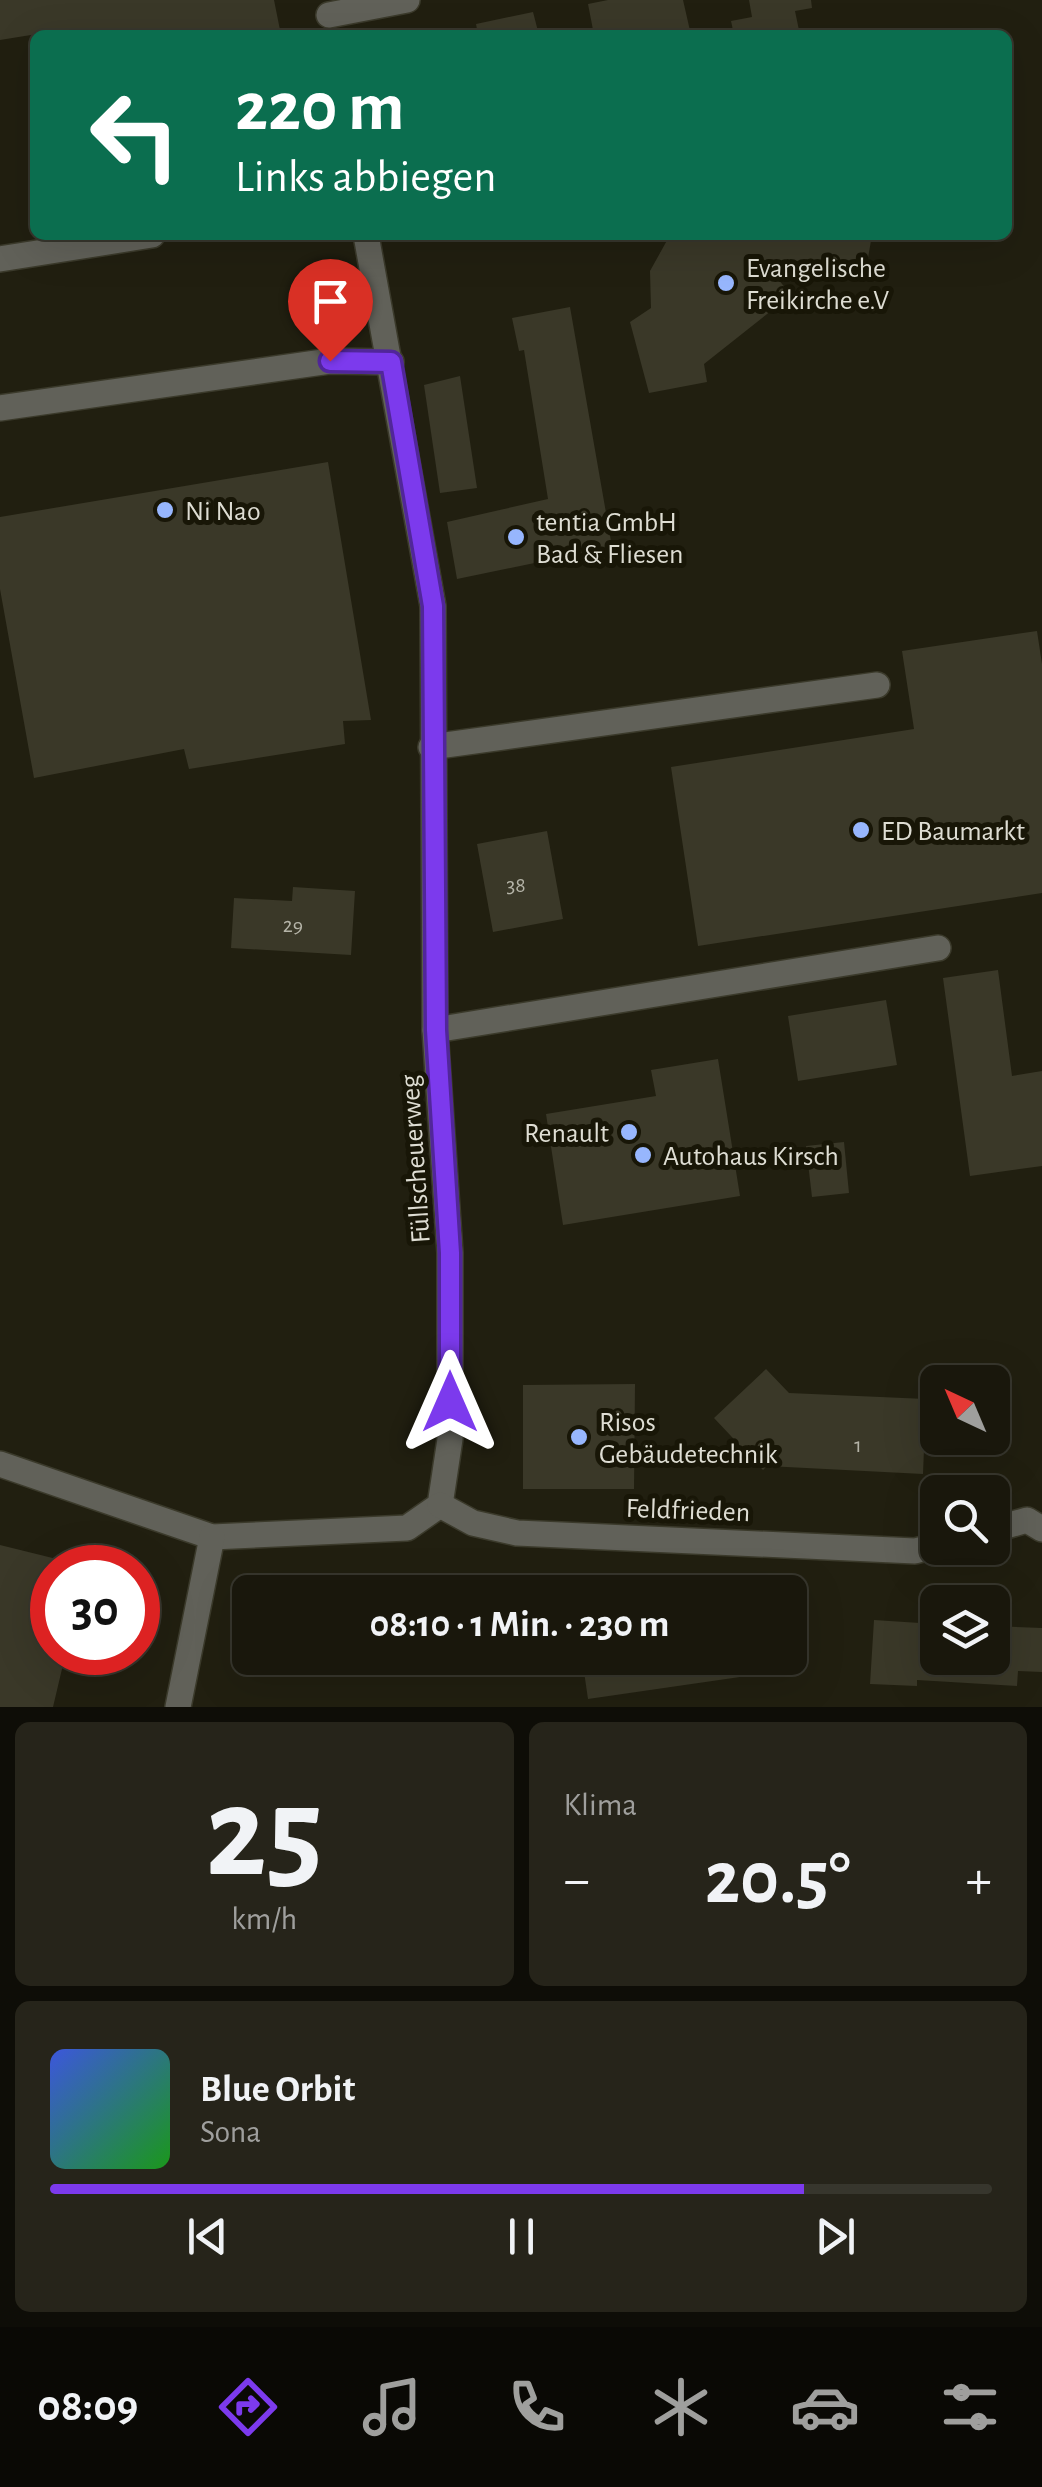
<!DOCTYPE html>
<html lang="de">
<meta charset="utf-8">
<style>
body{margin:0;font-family:"Alegreya Sans",sans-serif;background:#26241a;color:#f1f3f6;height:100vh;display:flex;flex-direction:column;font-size:38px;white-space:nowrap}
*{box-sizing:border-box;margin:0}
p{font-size:32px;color:#9f9f9d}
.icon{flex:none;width:55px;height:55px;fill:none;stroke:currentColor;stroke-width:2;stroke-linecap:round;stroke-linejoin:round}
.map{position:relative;height:1707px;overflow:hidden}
.drawer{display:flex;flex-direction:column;gap:15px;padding:15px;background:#0e0d07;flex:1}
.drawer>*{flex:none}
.banner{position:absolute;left:30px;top:30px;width:982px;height:210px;border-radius:15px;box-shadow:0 10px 40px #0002,0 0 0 2px #37362d;background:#0b6e4f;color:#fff;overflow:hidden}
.needle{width:65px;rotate:316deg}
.buttons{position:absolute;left:920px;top:1365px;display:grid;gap:20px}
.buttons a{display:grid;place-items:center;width:90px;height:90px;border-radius:15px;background:#19170c;box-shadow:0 10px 40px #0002,0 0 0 2px #37362d;font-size:50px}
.speed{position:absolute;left:30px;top:1545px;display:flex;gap:20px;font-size:50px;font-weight:700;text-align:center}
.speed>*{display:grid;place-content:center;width:130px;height:130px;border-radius:50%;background:#19170c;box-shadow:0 10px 40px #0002,0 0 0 2px #37362d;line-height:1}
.speed .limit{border:15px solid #d22;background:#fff;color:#111}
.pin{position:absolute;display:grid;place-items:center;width:85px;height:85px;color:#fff;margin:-102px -42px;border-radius:50% 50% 50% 0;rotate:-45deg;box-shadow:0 0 10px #0007}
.pin .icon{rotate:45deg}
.me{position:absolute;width:110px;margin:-55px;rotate:0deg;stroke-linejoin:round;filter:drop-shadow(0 0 8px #0008)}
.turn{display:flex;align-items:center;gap:35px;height:210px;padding:0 40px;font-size:45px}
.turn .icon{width:130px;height:130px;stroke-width:2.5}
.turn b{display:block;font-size:70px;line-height:85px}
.big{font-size:75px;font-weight:600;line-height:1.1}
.drawer .tile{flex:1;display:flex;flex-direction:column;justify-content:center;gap:15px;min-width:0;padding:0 35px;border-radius:15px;background:#26241a}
.drawer .dial{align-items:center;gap:0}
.dial b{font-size:130px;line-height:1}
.song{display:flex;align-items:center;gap:30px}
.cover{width:120px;height:120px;border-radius:15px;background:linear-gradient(135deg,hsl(230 70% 55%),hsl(120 70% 35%))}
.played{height:10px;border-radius:5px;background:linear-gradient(90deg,#7c3aed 80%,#37362d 80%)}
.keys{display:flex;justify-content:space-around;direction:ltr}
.heat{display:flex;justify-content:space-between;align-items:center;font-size:55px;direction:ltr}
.drawer .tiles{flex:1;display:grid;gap:15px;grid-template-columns:1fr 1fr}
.tile:last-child{grid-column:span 2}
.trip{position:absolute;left:232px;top:1575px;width:575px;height:100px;border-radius:15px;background:#19170c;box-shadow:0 10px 40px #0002,0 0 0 2px #37362d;font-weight:600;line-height:100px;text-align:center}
.tabs{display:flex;height:160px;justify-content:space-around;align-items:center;background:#0a0905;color:#9f9f9d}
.tabs .icon{width:70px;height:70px}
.tabs .active{color:#7c3aed}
.tabs b{font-size:45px;color:#f1f3f6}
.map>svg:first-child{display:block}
.building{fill:#3a3828}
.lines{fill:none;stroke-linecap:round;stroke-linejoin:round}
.minor-casing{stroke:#3b3a2b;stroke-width:28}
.minor{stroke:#616159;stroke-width:25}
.route-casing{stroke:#51269a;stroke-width:25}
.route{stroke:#7c3aed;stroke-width:18}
.poi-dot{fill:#97b6fd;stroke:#181607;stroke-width:4}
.labels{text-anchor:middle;stroke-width:10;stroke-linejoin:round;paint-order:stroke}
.number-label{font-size:22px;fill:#b5b4a8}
.poi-label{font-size:28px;fill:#deddd3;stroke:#181607;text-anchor:start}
.street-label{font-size:28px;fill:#deddd3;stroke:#181607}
</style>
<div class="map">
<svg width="1042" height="1707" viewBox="0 0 1042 1707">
<rect width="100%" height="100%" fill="#211f10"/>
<!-- building -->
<g class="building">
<path d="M0,0H274L281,35H69L68,29L0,40Z"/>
<path d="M608,0H683L691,35H594L588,4Z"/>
<path d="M749,0H811L812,8L795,11L800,35H734L731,21L752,17Z"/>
<path d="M533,12L539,35H478L476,24Z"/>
<path d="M670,235H872L864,281L791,268L778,279L791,295L704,364L707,382L649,393L630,322L651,308L650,271Z"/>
<path d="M570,307L612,547L457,579L447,522L548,499L524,350L519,351L512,318Z"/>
<path d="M460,376L477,488L440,493L424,385Z"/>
<path d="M328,462L371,720L343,721L345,744L189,769L184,749L34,778L0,589V517Z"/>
<path d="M1037,631L1042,664V893L698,946L671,767L914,729L902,651Z"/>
<path d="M547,831L563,919L493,932L477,844Z"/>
<path d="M293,887L355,891L351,955L231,948L234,898L292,901Z"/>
<path d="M998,970L1012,1076L1042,1071V1166L970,1176L943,978Z"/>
<path d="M886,1000L897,1065L798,1081L788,1016Z"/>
<path d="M718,1059L740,1196L563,1225L546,1114L656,1096L651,1070Z"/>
<path d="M844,1142L849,1193L812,1197L806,1146Z"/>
<path d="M766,1369L789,1393L926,1399L923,1474L767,1466L763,1470L714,1418Z"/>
<path d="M635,1384L634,1489H523V1385Z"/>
<path d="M0,1545L85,1566L52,1568V1652H66L53,1707H0Z"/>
<path d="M874,1620L920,1623V1631L938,1632V1658H992V1626L1042,1628V1672L1018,1671L1017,1686L917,1680V1686L870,1684Z"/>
<path d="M582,1658H786L788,1670L588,1699Z"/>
</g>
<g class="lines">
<!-- minor casing -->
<g class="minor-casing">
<g id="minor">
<path d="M329,15L407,0"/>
<path d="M0,259L152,235"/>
<path d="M0,408L330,361L391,362"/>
<path d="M431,747L877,685"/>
<path d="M435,1030L938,948"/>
<path d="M0,1464L212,1537L407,1528L440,1505L450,1439V1253L435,1030L433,606L366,235"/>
<path d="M440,1505L473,1523L517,1533L915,1551L938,1545"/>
<path d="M992,1530L1027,1520L1042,1529"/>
<path d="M178,1707L212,1537"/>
</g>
</g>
<!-- minor -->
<use href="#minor" class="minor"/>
</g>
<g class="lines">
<!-- route casing -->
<g class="route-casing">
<path id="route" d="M330,361L391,362L433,606L436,1030L450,1253V1402"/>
</g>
<!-- route -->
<use href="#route" class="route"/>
</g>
<!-- markers -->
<g class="poi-dot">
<circle cx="726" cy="283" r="10"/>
<circle cx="165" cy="510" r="10"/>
<circle cx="516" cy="537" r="10"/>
<circle cx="861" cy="830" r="10"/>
<circle cx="629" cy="1132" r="10"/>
<circle cx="643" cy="1155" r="10"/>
<circle cx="579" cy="1437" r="10"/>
</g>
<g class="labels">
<!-- number labels -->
<g class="number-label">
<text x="516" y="892">38</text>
<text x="293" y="932">29</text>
<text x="858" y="1452">1</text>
</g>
<!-- poi labels -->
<g class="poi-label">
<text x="746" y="277">Evangelische<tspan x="746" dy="32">Freikirche e.V</tspan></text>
<text x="185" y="520">Ni Nao</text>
<text x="536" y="531">tentia GmbH<tspan x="536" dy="32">Bad &amp; Fliesen</tspan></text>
<text x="881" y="840">ED Baumarkt</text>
<text x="609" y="1142" text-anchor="end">Renault</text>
<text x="663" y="1165">Autohaus Kirsch</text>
<text x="599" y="1431">Risos<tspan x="599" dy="32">Gebäudetechnik</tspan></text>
</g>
<!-- street labels -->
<g class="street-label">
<text transform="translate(414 1159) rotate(-94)" y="10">Füllscheuerweg</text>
<text transform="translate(688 1509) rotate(2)" y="10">Feldfrieden</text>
</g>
</g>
</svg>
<div class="buttons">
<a><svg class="needle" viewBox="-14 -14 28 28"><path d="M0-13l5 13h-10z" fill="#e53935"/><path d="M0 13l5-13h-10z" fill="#9f9f9d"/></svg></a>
<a><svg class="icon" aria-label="search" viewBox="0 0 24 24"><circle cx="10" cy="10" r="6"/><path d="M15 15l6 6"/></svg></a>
<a><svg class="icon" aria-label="layers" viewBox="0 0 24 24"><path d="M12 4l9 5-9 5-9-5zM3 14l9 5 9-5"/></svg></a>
</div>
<div class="speed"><div class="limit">30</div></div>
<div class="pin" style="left:330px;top:361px;background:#d93025"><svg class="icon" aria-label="arrive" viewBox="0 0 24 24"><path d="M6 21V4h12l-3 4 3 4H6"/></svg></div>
<svg class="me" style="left:450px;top:1402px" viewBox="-20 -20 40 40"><path d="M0-17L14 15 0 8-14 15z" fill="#7c3aed" stroke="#fff" stroke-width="4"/></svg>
<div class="trip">08:10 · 1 Min. · 230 m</div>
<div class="banner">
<div class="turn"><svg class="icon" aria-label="left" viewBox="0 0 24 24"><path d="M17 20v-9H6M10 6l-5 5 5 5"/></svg><div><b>220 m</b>Links abbiegen</div></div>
</div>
</div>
<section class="drawer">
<div class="tiles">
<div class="tile dial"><b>25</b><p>km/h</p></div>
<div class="tile"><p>Klima</p>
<div class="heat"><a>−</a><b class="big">20.5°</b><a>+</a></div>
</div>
<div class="tile">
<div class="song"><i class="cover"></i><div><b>Blue Orbit</b><p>Sona</p></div></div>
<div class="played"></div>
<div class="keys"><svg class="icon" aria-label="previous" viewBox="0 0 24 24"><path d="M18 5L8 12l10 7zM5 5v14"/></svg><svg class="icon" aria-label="pause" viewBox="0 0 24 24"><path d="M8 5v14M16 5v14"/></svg><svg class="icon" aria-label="next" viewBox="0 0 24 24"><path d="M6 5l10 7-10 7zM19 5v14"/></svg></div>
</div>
</div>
</section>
<nav class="tabs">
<b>08:09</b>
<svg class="icon active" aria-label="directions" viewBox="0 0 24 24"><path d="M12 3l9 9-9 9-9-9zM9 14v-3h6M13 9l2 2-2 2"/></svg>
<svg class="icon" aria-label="music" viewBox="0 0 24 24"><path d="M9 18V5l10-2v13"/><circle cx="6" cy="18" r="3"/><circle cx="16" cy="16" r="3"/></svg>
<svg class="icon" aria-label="phone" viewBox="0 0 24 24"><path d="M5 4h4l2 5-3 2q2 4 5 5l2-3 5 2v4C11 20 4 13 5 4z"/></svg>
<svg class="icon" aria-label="climate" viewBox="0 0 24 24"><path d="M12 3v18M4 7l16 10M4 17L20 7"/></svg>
<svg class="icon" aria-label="car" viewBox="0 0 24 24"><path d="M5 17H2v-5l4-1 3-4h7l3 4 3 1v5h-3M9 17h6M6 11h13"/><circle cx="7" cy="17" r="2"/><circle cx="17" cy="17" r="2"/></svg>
<svg class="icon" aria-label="filters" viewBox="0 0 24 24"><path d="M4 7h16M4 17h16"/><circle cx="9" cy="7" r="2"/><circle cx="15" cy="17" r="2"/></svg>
</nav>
